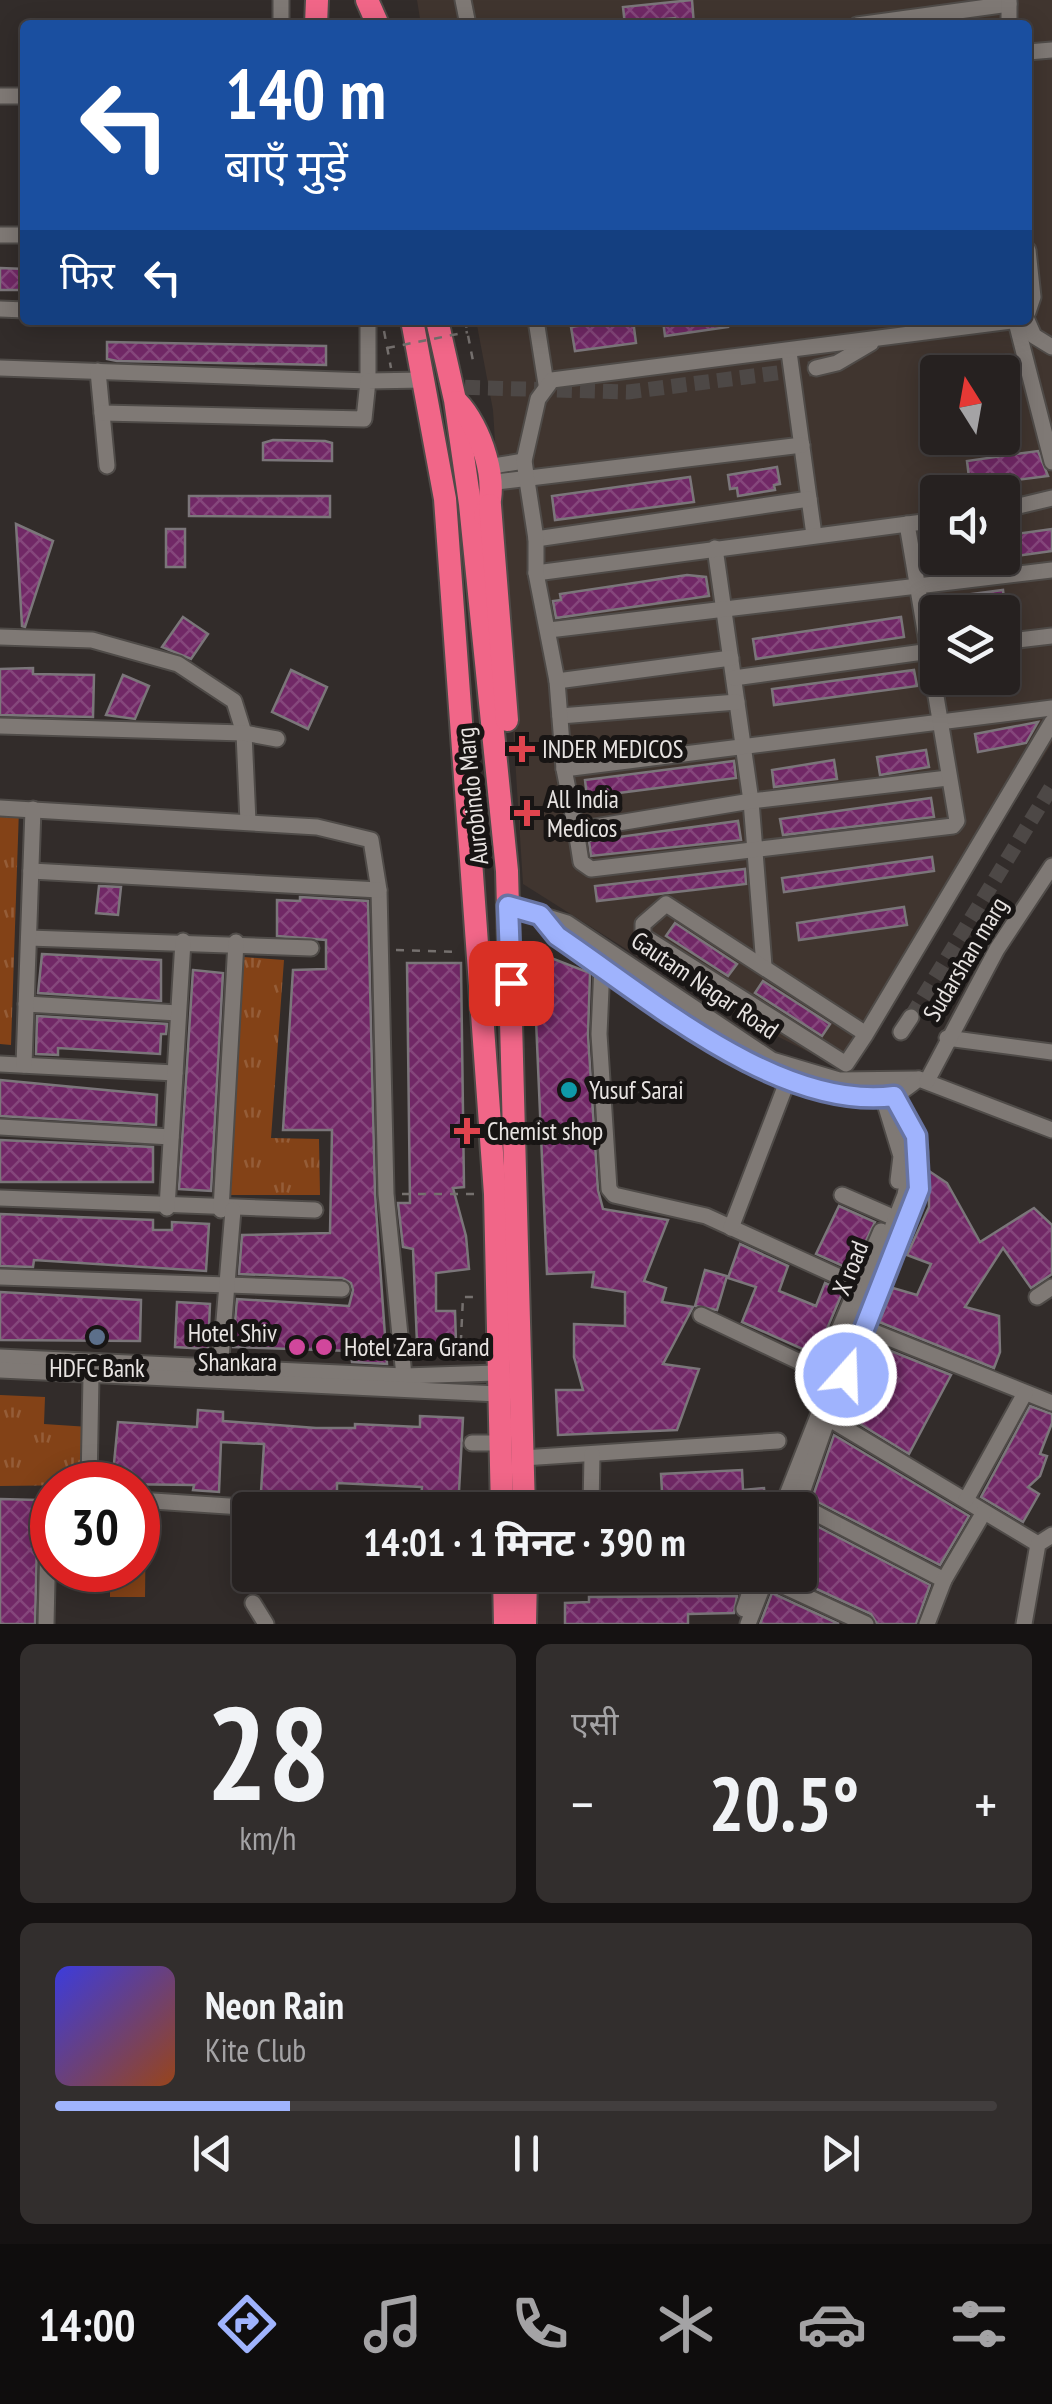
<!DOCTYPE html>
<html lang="hi">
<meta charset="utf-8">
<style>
body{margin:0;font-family:"PT Sans Narrow","Noto Sans Devanagari",sans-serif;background:#322e2d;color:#f1f3f6;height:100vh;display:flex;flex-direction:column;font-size:38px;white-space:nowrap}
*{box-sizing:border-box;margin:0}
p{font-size:32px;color:#a4a3a5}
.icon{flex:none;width:55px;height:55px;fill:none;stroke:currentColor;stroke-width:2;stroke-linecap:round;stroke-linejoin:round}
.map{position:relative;height:1624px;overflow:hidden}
.side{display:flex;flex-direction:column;gap:20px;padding:20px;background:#151212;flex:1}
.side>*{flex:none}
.banner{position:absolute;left:20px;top:20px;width:1012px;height:305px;border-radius:10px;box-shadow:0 5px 25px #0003,0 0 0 2px #423e3e;background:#1a4fa0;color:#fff;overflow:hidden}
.needle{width:65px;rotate:349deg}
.tools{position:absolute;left:920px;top:355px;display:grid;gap:20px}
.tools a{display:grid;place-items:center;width:100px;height:100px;border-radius:10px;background:#262120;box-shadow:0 5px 25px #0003,0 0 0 2px #423e3e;font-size:50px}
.speed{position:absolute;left:30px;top:1462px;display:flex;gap:20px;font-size:50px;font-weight:700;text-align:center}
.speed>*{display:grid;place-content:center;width:130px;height:130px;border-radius:50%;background:#262120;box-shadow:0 5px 25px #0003,0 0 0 2px #423e3e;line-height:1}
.speed .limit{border:15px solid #d22;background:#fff;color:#111}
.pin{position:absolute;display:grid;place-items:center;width:85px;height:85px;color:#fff;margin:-42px;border-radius:20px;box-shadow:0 5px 15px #0006}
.me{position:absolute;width:110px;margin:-55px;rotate:20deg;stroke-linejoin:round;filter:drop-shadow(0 0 8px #0008)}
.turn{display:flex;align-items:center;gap:35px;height:210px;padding:0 40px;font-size:45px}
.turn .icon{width:130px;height:130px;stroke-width:2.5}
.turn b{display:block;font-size:70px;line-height:85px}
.then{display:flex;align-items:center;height:95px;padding:0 40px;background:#0003;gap:20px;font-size:38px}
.big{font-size:75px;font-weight:700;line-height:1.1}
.side .widget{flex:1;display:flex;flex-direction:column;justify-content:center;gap:15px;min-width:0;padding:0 35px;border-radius:15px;background:#322e2d}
.side .dial{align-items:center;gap:0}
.dial b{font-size:130px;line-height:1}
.song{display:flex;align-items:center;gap:30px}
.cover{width:120px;height:120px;border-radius:15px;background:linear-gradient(135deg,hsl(240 70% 55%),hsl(20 70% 35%))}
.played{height:10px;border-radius:5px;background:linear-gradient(90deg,#9fb3fd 25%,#423e3e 25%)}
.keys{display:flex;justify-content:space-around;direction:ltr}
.heat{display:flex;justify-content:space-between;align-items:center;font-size:55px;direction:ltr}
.side .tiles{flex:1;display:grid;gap:20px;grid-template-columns:1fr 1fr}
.widget:last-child{grid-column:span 2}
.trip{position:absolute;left:232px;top:1492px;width:585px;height:100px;border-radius:10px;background:#262120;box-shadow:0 5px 25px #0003,0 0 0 2px #423e3e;font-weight:700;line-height:100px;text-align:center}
.tab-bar{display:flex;height:160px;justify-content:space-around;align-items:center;background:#0f0d0d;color:#a4a3a5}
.tab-bar .icon{width:70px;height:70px}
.tab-bar .active{color:#9fb3fd}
.tab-bar b{font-size:45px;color:#f1f3f6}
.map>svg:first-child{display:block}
.built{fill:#40352f;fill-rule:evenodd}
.park{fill:url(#park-tufts)}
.building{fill:url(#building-cross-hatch);stroke:#7b767a;stroke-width:2.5}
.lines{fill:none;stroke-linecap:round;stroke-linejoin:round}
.minor-tunnel{stroke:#4d4846;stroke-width:15;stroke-dasharray:15 8;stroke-linecap:butt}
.minor-casing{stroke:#4f4b48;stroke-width:19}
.highway-casing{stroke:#4f4b48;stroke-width:26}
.path{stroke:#75706e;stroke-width:2.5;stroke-dasharray:8 8;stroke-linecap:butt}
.minor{stroke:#7f7975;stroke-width:15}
.highway{stroke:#f16688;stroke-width:22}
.path-bridge{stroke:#75706e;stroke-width:2.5;stroke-dasharray:8 8;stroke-linecap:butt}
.route-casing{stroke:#6774a4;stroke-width:25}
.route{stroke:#9fb3fd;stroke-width:18}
.health-dot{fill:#e0444e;stroke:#181514;stroke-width:4}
.culture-dot{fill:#0f9aa8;stroke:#181514;stroke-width:4}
.service-dot{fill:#5c6f8a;stroke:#181514;stroke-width:4}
.hotel-dot{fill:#d1479c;stroke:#181514;stroke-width:4}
.labels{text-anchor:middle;stroke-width:10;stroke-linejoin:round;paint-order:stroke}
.poi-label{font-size:25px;fill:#e8e4e2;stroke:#181514;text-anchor:start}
.street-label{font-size:25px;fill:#e8e4e2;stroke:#181514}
</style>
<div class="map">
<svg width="1052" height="1624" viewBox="0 0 1052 1624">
<defs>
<pattern id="park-tufts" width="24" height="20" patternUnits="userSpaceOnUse" patternTransform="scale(2.5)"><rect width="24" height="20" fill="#834217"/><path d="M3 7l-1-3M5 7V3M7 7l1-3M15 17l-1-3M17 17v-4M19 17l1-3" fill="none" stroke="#955d38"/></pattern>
<pattern id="building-cross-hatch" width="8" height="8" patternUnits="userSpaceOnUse" patternTransform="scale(2.5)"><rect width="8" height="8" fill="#712866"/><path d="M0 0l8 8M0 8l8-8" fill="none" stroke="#85477c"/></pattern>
</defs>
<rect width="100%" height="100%" fill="#322c2a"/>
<!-- built -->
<path class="built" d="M417,0H1052V743L846,1071L710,1002L523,884L493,410L476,320H1028V25H421ZM938,372H1002V438H938ZM938,492H1002V558H938ZM938,612H1002V678H938Z"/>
<!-- park -->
<g class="park">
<path d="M0,808L19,809L11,1045L0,1044Z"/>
<path d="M244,957L284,960L271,1138L319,1139L320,1195H230Z"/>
<path d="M0,1395L45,1397L44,1424L89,1427L83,1485L0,1486Z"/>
<path d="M138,1509H146L145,1597H110V1570H138Z"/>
</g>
<!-- building -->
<g class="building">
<path d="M692,0L694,25H676L675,18L653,20L654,25H625L623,7Z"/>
<path d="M0,268L25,269V290H0Z"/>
<path d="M616,320H633L636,343L575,351L571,327Z"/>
<path d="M663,320H727L728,327L665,336Z"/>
<path d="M107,342L326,346V365L117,361L107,359Z"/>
<path d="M273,440L325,441L332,443V461L263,460V443Z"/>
<path d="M1038,451L1048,476L970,486L967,461Z"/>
<path d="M777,467L780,484L774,485L775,490L738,496L737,488L730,489L728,475Z"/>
<path d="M690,477L694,502L555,520L552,496Z"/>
<path d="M189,496H330V517L189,516Z"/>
<path d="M16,524L53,541L25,627L22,626Z"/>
<rect x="166" y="529" width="19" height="38"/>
<path d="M1052,529V551L1002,558V536Z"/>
<path d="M687,575L706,577L709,596L556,618L553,601L561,600L560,594Z"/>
<path d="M1003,590L1005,609L943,612L941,598Z"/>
<path d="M183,617L208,634L191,659L162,647Z"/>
<path d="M901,617L904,637L756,659L753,639Z"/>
<path d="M33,668V674L94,675L93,717L0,715V669Z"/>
<path d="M291,670L327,687L308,729L272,712Z"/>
<path d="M914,670L917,686L774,705L772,689Z"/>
<path d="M123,675L149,686L135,719L106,715Z"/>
<path d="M1038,722L1026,743L978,752L975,734Z"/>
<path d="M926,750L929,767L880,775L877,757Z"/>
<path d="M834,760L837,779L774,787L772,770Z"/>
<path d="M734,761L736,778L587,797L585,780Z"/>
<path d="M931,798L934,817L783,835L780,819Z"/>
<path d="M738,821L741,840L591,856L589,841Z"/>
<path d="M932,857L934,871L784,892L782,878Z"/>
<path d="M745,869L746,884L597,901L595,886Z"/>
<path d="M99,886L121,887L118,915L96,913Z"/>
<path d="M300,897L368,901L375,1194L387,1364L352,1362L351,1351L233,1347L237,1299L349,1306L353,1290L351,1283L342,1278L239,1274L242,1235L330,1233L332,1130H283L293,970L326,969V940L277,936V900L300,901Z"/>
<path d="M904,907L907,925L799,940L797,923Z"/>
<path d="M675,923L737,964L728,976L666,936Z"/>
<path d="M533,951L590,973L588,1035L598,1190L603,1209L668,1220L644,1281L666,1288L662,1302L693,1307L663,1364L699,1369L677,1430L558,1435L556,1390H583L574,1357V1324L625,1326V1292L592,1287L594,1272L547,1274Z"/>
<path d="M42,954L161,960V1001L38,993Z"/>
<path d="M407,963H461L464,1187L453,1188L466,1236L469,1269L436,1273V1311H455L456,1343H417L413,1249L403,1247L398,1203H410Z"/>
<path d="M193,970L223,973L211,1191L179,1189Z"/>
<path d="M763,981L830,1024L822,1036L755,993Z"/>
<path d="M37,1016L167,1024L166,1034H161L160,1054L58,1048V1055L36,1054Z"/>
<path d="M0,1080L157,1095L156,1125L0,1116Z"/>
<path d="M0,1140L153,1147V1182H0Z"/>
<path d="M929,1171L947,1183L980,1242L1034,1208L1052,1225V1274L1031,1288L1003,1248L965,1307L999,1316L1000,1352L994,1368L879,1322L893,1288L917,1295L931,1264L907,1255L929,1207Z"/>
<path d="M839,1206L875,1222L852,1270L816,1254Z"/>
<path d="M0,1214L153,1220V1230H172V1222L209,1224L206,1271L34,1260L33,1267L0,1266Z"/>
<path d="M740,1244L788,1266L779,1291L816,1306L825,1283L843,1291L816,1355L742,1322L756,1287L728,1278Z"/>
<path d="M705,1270L727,1276L717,1310L695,1306Z"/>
<path d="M0,1292L141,1300L140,1341L0,1340Z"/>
<path d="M177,1302L210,1304L208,1349L175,1347Z"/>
<path d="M871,1343L951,1375L909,1454L842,1413Z"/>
<path d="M1030,1406L1052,1414V1423L1040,1454L1047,1456L1040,1476L1028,1487L1039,1494L1023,1522L981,1497Z"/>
<path d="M198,1410L223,1412V1421L316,1428H355V1424L420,1427V1416L463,1418L458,1510L420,1508L422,1487L337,1483V1494L261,1492L264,1444L221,1442L219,1492L193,1490L194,1485L112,1484L118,1422L197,1427Z"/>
<path d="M834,1435L969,1516L940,1565L812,1499Z"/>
<path d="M742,1470L743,1490L764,1488L766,1510H663L661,1474Z"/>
<path d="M0,1499L38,1500L35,1624H0Z"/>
<path d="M803,1519L930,1585L916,1624H877L871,1614L786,1575H800Z"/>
<path d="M772,1593L839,1624H760Z"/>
<path d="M737,1596L734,1613L688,1614V1624H565V1603L589,1602V1597Z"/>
</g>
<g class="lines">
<!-- minor-tunnel -->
<g class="minor-tunnel">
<path d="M419,386L628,392L816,368"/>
<path d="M911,1017L1052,786"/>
</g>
<!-- minor casing -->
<g class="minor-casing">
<g id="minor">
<path d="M463,0L468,25"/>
<path d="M281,25V0"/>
<path d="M857,25L1009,4"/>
<path d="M1009,25V0"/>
<path d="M1028,52L1052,50"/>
<path d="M0,96H25"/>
<path d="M0,235H25"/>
<path d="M1028,250L1033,297L1028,312"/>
<path d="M0,309L25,310"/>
<path d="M536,320L546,384"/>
<path d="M1027,320L1034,336L1052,347"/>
<path d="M1016,322L1052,462"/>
<path d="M789,352L814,535"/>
<path d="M0,368L368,381V320"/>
<path d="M816,368L837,363L871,343"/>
<path d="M98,371L107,466"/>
<path d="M102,413L364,419L368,381L423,380"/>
<path d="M487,467L524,461"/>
<path d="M488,483L802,445"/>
<path d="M1002,510L1052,498"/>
<path d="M536,539L809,499"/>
<path d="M715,548L751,801L764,966"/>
<path d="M536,573L938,520"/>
<path d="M549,630L1052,570"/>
<path d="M0,637L92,640L178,664L234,701L244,733L248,822"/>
<path d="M1002,642L1052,636"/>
<path d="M734,678L938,650"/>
<path d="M557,681L731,658"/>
<path d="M560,716L737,702"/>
<path d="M0,726L244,733L277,739"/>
<path d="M564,769L1052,708"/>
<path d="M948,778L751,801L576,830L564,769L557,681L536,573V539L524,461L538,399L552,380L1019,320"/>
<path d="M0,808L317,827L371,840L379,890L386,1194L404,1376"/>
<path d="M576,830L581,862L591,869L953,826L957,821L907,524"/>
<path d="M31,871L379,890"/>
<path d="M508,905L567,923L772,1060L839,1080L919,1079L1052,1130"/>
<path d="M540,915L557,936C629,985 804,1125 893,1096C902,1093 911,1084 919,1079"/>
<path d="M29,938L311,948"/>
<path d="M602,966L599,1034L609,1189L614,1195L706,1216L857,1285"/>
<path d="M26,1004L178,1013"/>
<path d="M901,1032L911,1017"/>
<path d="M866,1034L666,904L643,924V936L846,1064L866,1034L1052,722"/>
<path d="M947,1038L1052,1052"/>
<path d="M0,1064L175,1073"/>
<path d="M24,1065L33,809"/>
<path d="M927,1081L997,949L1052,866"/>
<path d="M883,1097L901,1156L898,1181"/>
<path d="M0,1127L171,1137"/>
<path d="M842,1195L888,1215"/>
<path d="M0,1198L315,1210"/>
<path d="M167,1208L183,941"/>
<path d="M221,1210L236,942"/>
<path d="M731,1228L787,1082"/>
<path d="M0,1277L342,1289"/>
<path d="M1037,1297L1052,1287"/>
<path d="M701,1315L821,1372L881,1231"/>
<path d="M864,1328L1052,1403"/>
<path d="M0,1357L404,1376L496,1373"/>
<path d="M0,1370L498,1394"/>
<path d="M220,1370L233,1210"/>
<path d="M828,1418L1038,1544"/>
<path d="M472,1443H500"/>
<path d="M523,1458L778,1441"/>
<path d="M89,1485L91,1376"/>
<path d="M138,1500L288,1510"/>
<path d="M966,1500L1025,1393"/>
<path d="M798,1504L944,1580"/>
<path d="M591,1510L592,1454"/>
<path d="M781,1510L905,1195L912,1158L894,1096"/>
<path d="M796,1510L828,1418L914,1207L920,1152"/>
<path d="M766,1578L866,1624"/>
<path d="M253,1603L266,1624"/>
<path d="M744,1609L756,1575"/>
<path d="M46,1624L49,1495"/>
<path d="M748,1624L767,1575"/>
<path d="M927,1624L944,1580L984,1512"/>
<path d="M1024,1624L1038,1544L1052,1535"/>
</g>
</g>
<!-- highway casing -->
<g class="highway-casing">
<g id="highway">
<path d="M367,0L378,25"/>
<path d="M316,25L317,0"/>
<path d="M412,320L445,499L495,1194L502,1510"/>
<path d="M437,320L455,400L470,504L507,871L524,1510"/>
<path d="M457,402C480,425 501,485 485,515"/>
<path d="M490,505L507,720"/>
<path d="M504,1575L505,1624"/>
<path d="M525,1624L526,1575"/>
</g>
</g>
<!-- path -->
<g class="path">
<path d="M465,320L474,366"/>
<path d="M384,331L391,368"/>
<path d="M396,950L458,952"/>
<path d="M402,1194H474"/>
<path d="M460,1359L463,1297H478"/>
</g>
<!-- minor -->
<use href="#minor" class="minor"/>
<!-- highway -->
<use href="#highway" class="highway"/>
<!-- path-bridge -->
<path class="path-bridge" d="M387,348L468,332"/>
</g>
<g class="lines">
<!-- route casing -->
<g class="route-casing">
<path id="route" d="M511,983L508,906L540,915L557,936C649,998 779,1111 894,1096L916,1136L919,1189L846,1375"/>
</g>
<!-- route -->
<use href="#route" class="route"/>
</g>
<!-- markers -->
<g class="health-dot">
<path d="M517 734h10v10h10v10h-10v10h-10v-10h-10v-10h10z"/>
<path d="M522 798h10v10h10v10h-10v10h-10v-10h-10v-10h10z"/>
<path d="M462 1116h10v10h10v10h-10v10h-10v-10h-10v-10h10z"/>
</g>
<circle class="culture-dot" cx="569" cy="1090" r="10"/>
<circle class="service-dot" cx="97" cy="1337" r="10"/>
<g class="hotel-dot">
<circle cx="297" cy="1347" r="10"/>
<circle cx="324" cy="1347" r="10"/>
</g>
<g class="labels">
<!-- poi labels -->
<g class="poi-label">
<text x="542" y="758">INDER MEDICOS</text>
<text x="547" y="808">All India<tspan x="547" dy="29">Medicos</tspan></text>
<text x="589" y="1099">Yusuf Sarai</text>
<text x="487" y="1140">Chemist shop</text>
<text x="277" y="1342" text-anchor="end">Hotel Shiv<tspan x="277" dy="29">Shankara</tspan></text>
<text x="344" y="1356">Hotel Zara Grand</text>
<text x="97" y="1377" text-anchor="middle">HDFC Bank</text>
</g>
<!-- street labels -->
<g class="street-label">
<text transform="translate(472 796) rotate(-96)" y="9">Aurobindo Marg</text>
<text transform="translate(965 959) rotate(-59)" y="9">Sudarshan marg</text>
<text transform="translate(705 985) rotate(34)" y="9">Gautam Nagar Road</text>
<text transform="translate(850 1268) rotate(-68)" y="9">X road</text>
</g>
</g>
</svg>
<div class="tools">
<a><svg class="needle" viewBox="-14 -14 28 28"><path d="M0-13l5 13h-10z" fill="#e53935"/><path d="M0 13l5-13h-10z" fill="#a4a3a5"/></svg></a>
<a><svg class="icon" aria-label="sound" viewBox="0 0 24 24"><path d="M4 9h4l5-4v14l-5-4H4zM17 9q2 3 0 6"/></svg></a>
<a><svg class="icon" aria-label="layers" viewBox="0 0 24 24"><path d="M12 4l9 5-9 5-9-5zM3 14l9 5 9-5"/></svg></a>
</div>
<div class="speed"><div class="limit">30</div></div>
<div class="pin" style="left:511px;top:983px;background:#d93025"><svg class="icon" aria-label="arrive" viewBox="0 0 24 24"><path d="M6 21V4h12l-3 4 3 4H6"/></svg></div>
<svg class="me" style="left:846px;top:1375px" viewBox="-20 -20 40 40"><circle r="17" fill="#9fb3fd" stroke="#fff" stroke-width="3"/><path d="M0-11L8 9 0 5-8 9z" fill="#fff"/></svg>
<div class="trip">14:01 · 1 मिनट · 390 m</div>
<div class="banner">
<div class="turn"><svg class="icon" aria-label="left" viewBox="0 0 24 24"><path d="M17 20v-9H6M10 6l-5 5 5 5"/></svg><div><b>140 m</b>बाएँ मुड़ें</div></div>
<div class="then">फिर<svg class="icon" aria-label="left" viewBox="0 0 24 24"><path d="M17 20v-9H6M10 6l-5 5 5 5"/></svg></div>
</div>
</div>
<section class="side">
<div class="tiles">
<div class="widget dial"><b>28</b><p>km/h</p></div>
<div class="widget"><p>एसी</p>
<div class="heat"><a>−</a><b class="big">20.5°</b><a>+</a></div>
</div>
<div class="widget">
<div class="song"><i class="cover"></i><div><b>Neon Rain</b><p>Kite Club</p></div></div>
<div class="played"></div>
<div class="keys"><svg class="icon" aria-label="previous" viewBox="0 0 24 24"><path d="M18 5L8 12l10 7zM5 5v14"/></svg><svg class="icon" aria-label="pause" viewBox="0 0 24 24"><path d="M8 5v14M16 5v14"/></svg><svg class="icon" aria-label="next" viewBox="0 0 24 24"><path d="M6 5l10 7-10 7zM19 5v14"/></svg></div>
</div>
</div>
</section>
<nav class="tab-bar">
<b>14:00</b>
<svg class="icon active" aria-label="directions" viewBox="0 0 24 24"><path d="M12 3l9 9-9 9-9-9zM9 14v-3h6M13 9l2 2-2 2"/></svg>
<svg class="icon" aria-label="music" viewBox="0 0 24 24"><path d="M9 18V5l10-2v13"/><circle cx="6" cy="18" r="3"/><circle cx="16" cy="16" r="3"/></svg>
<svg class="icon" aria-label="phone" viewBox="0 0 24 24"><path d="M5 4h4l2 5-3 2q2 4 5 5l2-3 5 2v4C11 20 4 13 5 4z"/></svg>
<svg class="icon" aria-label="climate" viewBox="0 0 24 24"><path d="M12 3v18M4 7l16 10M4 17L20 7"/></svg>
<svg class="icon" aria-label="car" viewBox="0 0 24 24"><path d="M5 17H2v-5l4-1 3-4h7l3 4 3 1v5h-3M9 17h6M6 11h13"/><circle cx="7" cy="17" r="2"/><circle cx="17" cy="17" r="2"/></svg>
<svg class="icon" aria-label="filters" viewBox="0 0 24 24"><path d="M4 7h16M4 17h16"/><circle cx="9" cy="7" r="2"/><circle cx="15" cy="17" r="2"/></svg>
</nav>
